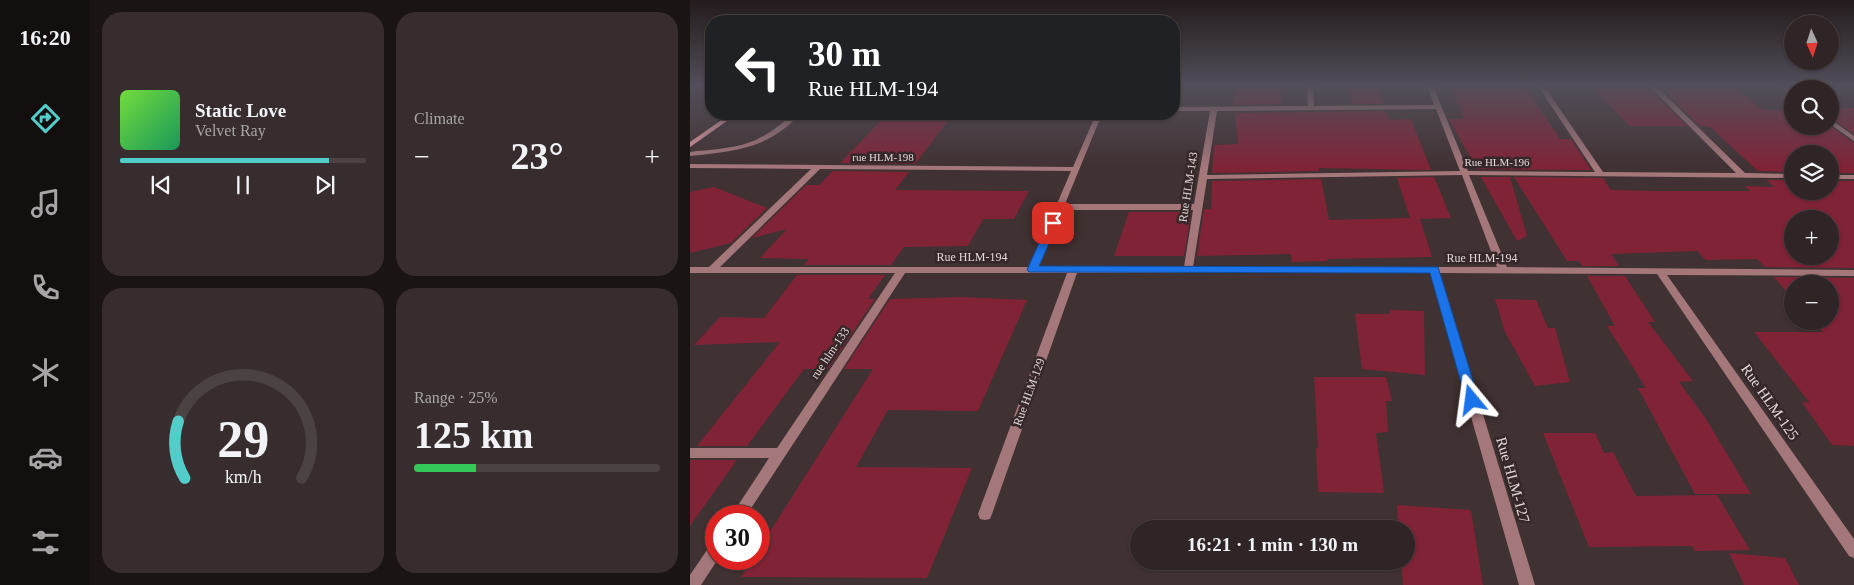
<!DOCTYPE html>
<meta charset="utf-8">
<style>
body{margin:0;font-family:"Times New Roman",serif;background:#382d2e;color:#f1f3f6;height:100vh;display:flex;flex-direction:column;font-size:19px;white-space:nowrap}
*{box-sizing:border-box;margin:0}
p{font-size:16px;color:#a8a5a7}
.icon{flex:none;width:28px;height:28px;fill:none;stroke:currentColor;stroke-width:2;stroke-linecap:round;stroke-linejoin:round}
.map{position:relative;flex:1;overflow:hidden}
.sheet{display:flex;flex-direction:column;gap:12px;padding:12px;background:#1a1415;width:600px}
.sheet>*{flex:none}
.hud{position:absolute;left:15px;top:15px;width:475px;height:105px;border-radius:20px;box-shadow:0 1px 4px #0004,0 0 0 1px #4b4243;background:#202124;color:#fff;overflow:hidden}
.needle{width:32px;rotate:177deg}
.controls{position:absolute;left:1094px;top:15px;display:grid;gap:10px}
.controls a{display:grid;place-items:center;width:55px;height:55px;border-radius:50%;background:#302526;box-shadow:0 1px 4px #0004,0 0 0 1px #4b4243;font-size:25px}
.speed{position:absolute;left:15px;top:505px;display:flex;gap:10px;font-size:25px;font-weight:700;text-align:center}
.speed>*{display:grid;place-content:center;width:65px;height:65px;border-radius:50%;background:#302526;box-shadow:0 1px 4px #0004,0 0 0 1px #4b4243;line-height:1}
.speed .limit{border:8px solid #d22;background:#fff;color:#111}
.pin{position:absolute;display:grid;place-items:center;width:42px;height:42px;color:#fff;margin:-21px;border-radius:10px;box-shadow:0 2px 8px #0006}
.me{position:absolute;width:55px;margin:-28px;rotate:344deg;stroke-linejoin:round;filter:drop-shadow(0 0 4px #0008)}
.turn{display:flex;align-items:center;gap:18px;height:105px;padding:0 20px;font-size:22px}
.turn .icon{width:65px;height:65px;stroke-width:2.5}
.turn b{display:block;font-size:35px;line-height:42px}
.big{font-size:38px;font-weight:700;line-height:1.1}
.sheet .widget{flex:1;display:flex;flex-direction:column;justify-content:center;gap:8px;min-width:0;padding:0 18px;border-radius:20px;background:#382d2e}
.sheet .dial{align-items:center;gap:0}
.dial svg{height:130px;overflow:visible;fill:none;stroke:#4b4243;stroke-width:7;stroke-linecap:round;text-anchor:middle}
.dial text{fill:#f1f3f6;stroke:none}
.song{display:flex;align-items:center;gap:15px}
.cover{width:60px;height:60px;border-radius:8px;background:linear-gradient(135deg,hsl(100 70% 55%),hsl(150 70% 35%))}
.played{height:5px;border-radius:2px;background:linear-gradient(90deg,#53cdca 85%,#4b4243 85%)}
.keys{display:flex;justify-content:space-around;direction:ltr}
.heat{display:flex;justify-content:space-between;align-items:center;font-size:28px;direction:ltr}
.charge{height:8px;border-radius:4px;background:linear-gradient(90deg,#34c759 25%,#4b4243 0)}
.sheet .tiles{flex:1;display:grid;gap:12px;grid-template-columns:repeat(2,1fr)}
.trip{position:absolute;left:440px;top:520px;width:285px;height:50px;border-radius:25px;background:#302526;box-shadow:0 1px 4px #0004,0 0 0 1px #4b4243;font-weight:700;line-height:50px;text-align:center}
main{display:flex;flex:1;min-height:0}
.tabs{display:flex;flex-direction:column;width:90px;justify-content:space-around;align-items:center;background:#130f0f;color:#a8a5a7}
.tabs .icon{width:35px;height:35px}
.tabs .active{color:#53cdca}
.tabs b{font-size:22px;color:#f1f3f6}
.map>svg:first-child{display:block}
.building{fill:#802337;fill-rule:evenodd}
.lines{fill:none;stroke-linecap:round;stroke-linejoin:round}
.lane{fill:#a4777b;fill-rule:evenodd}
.street{fill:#a4777b;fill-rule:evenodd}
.secondary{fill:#e39ca3;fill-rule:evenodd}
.route{fill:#1a73e8;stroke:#114b97}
.labels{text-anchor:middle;stroke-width:5;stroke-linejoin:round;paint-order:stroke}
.far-street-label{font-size:11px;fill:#e1d7d8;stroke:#362728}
.street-label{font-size:12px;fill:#e1d7d8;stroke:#362728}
.near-street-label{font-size:15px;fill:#e1d7d8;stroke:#362728}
</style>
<main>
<nav class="tabs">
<b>16:20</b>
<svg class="icon active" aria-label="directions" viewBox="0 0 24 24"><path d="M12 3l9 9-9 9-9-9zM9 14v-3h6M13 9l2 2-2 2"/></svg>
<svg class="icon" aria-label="music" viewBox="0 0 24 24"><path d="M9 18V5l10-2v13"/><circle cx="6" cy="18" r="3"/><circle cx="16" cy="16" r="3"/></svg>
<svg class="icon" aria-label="phone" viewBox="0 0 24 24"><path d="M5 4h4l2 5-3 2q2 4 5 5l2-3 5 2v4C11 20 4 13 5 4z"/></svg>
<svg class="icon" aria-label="climate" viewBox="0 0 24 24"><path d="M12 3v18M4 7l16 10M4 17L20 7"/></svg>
<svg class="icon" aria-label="car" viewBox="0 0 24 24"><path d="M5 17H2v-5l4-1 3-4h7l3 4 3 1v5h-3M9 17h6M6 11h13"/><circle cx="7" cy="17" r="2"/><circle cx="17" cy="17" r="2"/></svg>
<svg class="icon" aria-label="filters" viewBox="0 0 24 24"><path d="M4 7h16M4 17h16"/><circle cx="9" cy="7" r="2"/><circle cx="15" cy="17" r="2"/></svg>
</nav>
<section class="sheet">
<div class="tiles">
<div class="widget">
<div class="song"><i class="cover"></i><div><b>Static Love</b><p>Velvet Ray</p></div></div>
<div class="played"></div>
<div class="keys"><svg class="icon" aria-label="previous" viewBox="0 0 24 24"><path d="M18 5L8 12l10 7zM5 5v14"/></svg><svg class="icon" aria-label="pause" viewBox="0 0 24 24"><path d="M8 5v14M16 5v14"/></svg><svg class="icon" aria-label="next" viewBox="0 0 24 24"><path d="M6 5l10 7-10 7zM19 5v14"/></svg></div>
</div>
<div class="widget"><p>Climate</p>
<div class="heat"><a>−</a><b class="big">23°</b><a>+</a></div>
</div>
<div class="widget dial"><svg viewBox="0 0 100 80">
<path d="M14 69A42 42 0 1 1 86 69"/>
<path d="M14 69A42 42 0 0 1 10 34" stroke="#53cdca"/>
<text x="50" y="56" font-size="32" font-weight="700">29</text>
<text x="50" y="72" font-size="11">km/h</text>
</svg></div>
<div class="widget"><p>Range · 25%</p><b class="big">125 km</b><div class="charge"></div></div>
</div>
</section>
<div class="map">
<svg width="1164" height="585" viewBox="0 0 1164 585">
<rect width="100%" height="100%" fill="#403132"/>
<!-- building -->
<g class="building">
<path d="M545,86H591V104L544,105Z"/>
<path d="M659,86H689L694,104H662Z"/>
<path d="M761,86H835L870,139H881L901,170L787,169L759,119H774Z"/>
<path d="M901,86H957L997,126H940Z"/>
<path d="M969,86H1043L1073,110H1102V126H1140L1164,143V173H1140V154H1102V172L1068,171L1020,127L1010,126Z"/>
<path d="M1164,108V134L1140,117V109Z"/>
<path d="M696,111L699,120L721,119L741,170L629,168V171L522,173L524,145L548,144L545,113Z"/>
<path d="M197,114H263L225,164L150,163Z"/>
<path d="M143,171L219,172L205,190L339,191L324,219H293L278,246L214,247L201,265H114L119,259L70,258L97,229L62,238L116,185H129Z"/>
<path d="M744,177L761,218L730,219L742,257L637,259L638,261L602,262L601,254L507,256L514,209H521L522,181L631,179L639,220L720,218L707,178Z"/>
<path d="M791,177H820L837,236L827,241Z"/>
<path d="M824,177L913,178L921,190L967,191H1060L1055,186L1084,187L1077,180H1102V191H1140V181H1164V268L1075,267L1067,259L1016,260L1007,251L921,254L929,266H892L889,261H877ZM1102,219H1140V256H1102Z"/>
<path d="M24,187L77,208L41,243L0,253V192Z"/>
<path d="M439,212H501L494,256H424Z"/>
<path d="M107,275H195L178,299H185L138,369H114L57,446H7L90,342L4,345L30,317L74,318Z"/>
<path d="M897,276H935L965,322H958L1003,381L989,382L1016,419L1061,494H1005L948,388H956L917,326H925Z"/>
<path d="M1084,277L1164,278V446L1142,445L1112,402L1120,403L1064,332H1133L1124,321H1140V284H1102V298Z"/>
<path d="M271,297L337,300L288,411L198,410L166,467L282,468L237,578L51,577L63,559H69V549L183,369H154L200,299Z"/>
<path d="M805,299L846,300L858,328H865L880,382L845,386L815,332Z"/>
<path d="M699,310L734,311L735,375L672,369L665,314H700Z"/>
<path d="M624,377H696L702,401H696L698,432L686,433L694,493L628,492L626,448H628Z"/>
<path d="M853,433H905L914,453L923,452L946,496L1027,495L1060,550L1005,551L1002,546L899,547Z"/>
<path d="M0,460H47L0,526Z"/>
<path d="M707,505L781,510L793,585H713L711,561H716V529H708Z"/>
<path d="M1039,553L1095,558L1109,585H1054Z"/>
</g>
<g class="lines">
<!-- lane -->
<path class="lane" d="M103,114H110C78,149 45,151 0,156V152C26,149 53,149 75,135C86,129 94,121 103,114Z"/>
<!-- street -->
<g class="street">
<path d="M617,86H623L624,106L744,105L737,86H743L778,171L905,172L848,86H854L913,172L1046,173L959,86H966L1055,173L1102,174V178L779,175L817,267L1164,270V276L977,275L1164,539V558L1159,556L967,274L750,273L845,585H829L740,273H387L302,514L300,519L295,520L290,519L288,514L377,273H215L56,516H41L79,458H0V448H87L205,273H0V267H19L121,169L0,168V164L383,167L406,114H412L375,204H504L520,111H484V107L618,106ZM746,109L770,171L517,175L527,111ZM130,169L381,171L340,267H30ZM772,175L807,267H503L517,179ZM373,210H503L494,267H349Z"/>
<path d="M1089,86H1096L1102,91V96L1100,95Z"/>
<path d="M1140,119L1164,136V141L1140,124Z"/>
<rect x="1140" y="175" width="24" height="4"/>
<path d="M26,542V559H28L11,585H0V575L21,544Z"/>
</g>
<!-- secondary -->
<path class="secondary" d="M40,114H47L0,147V142Z"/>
</g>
<!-- sky -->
<linearGradient id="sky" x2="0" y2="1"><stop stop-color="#231b1c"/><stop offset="0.51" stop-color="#534e5a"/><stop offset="1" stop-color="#534e5a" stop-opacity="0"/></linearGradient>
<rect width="1164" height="168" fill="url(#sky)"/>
<!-- route -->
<path class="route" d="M363,220L368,223L349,266L748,267L789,400L787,403L782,405L778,403L776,400L740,273L339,272L337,270L358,223Z"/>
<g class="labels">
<!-- far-street labels -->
<g class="far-street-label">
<text x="193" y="161">rue HLM-198</text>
<text x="807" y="166">Rue HLM-196</text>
</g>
<!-- street labels -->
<g class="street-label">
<text transform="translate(498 187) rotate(-81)" y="4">Rue HLM-143</text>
<text x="282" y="261">Rue HLM-194</text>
<text x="792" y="262">Rue HLM-194</text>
<text transform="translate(140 353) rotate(-56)" y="4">rue hlm-133</text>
<text transform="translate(339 392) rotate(-70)" y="4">Rue HLM-129</text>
</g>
<!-- near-street labels -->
<g class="near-street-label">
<text transform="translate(1080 402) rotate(55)" y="5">Rue HLM-125</text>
<text transform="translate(823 480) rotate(74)" y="5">Rue HLM-127</text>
</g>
</g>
</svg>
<div class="controls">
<a><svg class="needle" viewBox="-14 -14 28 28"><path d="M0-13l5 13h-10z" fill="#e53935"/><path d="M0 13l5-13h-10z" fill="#a8a5a7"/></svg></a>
<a><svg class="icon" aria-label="search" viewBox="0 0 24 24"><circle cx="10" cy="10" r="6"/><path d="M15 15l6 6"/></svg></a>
<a><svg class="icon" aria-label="layers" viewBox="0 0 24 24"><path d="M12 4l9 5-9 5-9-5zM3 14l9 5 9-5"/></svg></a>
<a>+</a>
<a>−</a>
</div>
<div class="speed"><div class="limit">30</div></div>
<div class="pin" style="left:363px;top:223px;background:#d93025"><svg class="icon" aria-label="arrive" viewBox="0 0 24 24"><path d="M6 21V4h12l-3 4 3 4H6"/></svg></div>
<svg class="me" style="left:782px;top:400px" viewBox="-20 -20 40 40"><path d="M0-17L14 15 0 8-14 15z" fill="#1a73e8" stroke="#fff" stroke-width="4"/></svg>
<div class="trip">16:21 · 1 min · 130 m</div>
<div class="hud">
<div class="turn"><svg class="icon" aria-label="left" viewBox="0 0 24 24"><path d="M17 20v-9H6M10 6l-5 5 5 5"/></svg><div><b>30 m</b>Rue HLM-194</div></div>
</div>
</div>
</main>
